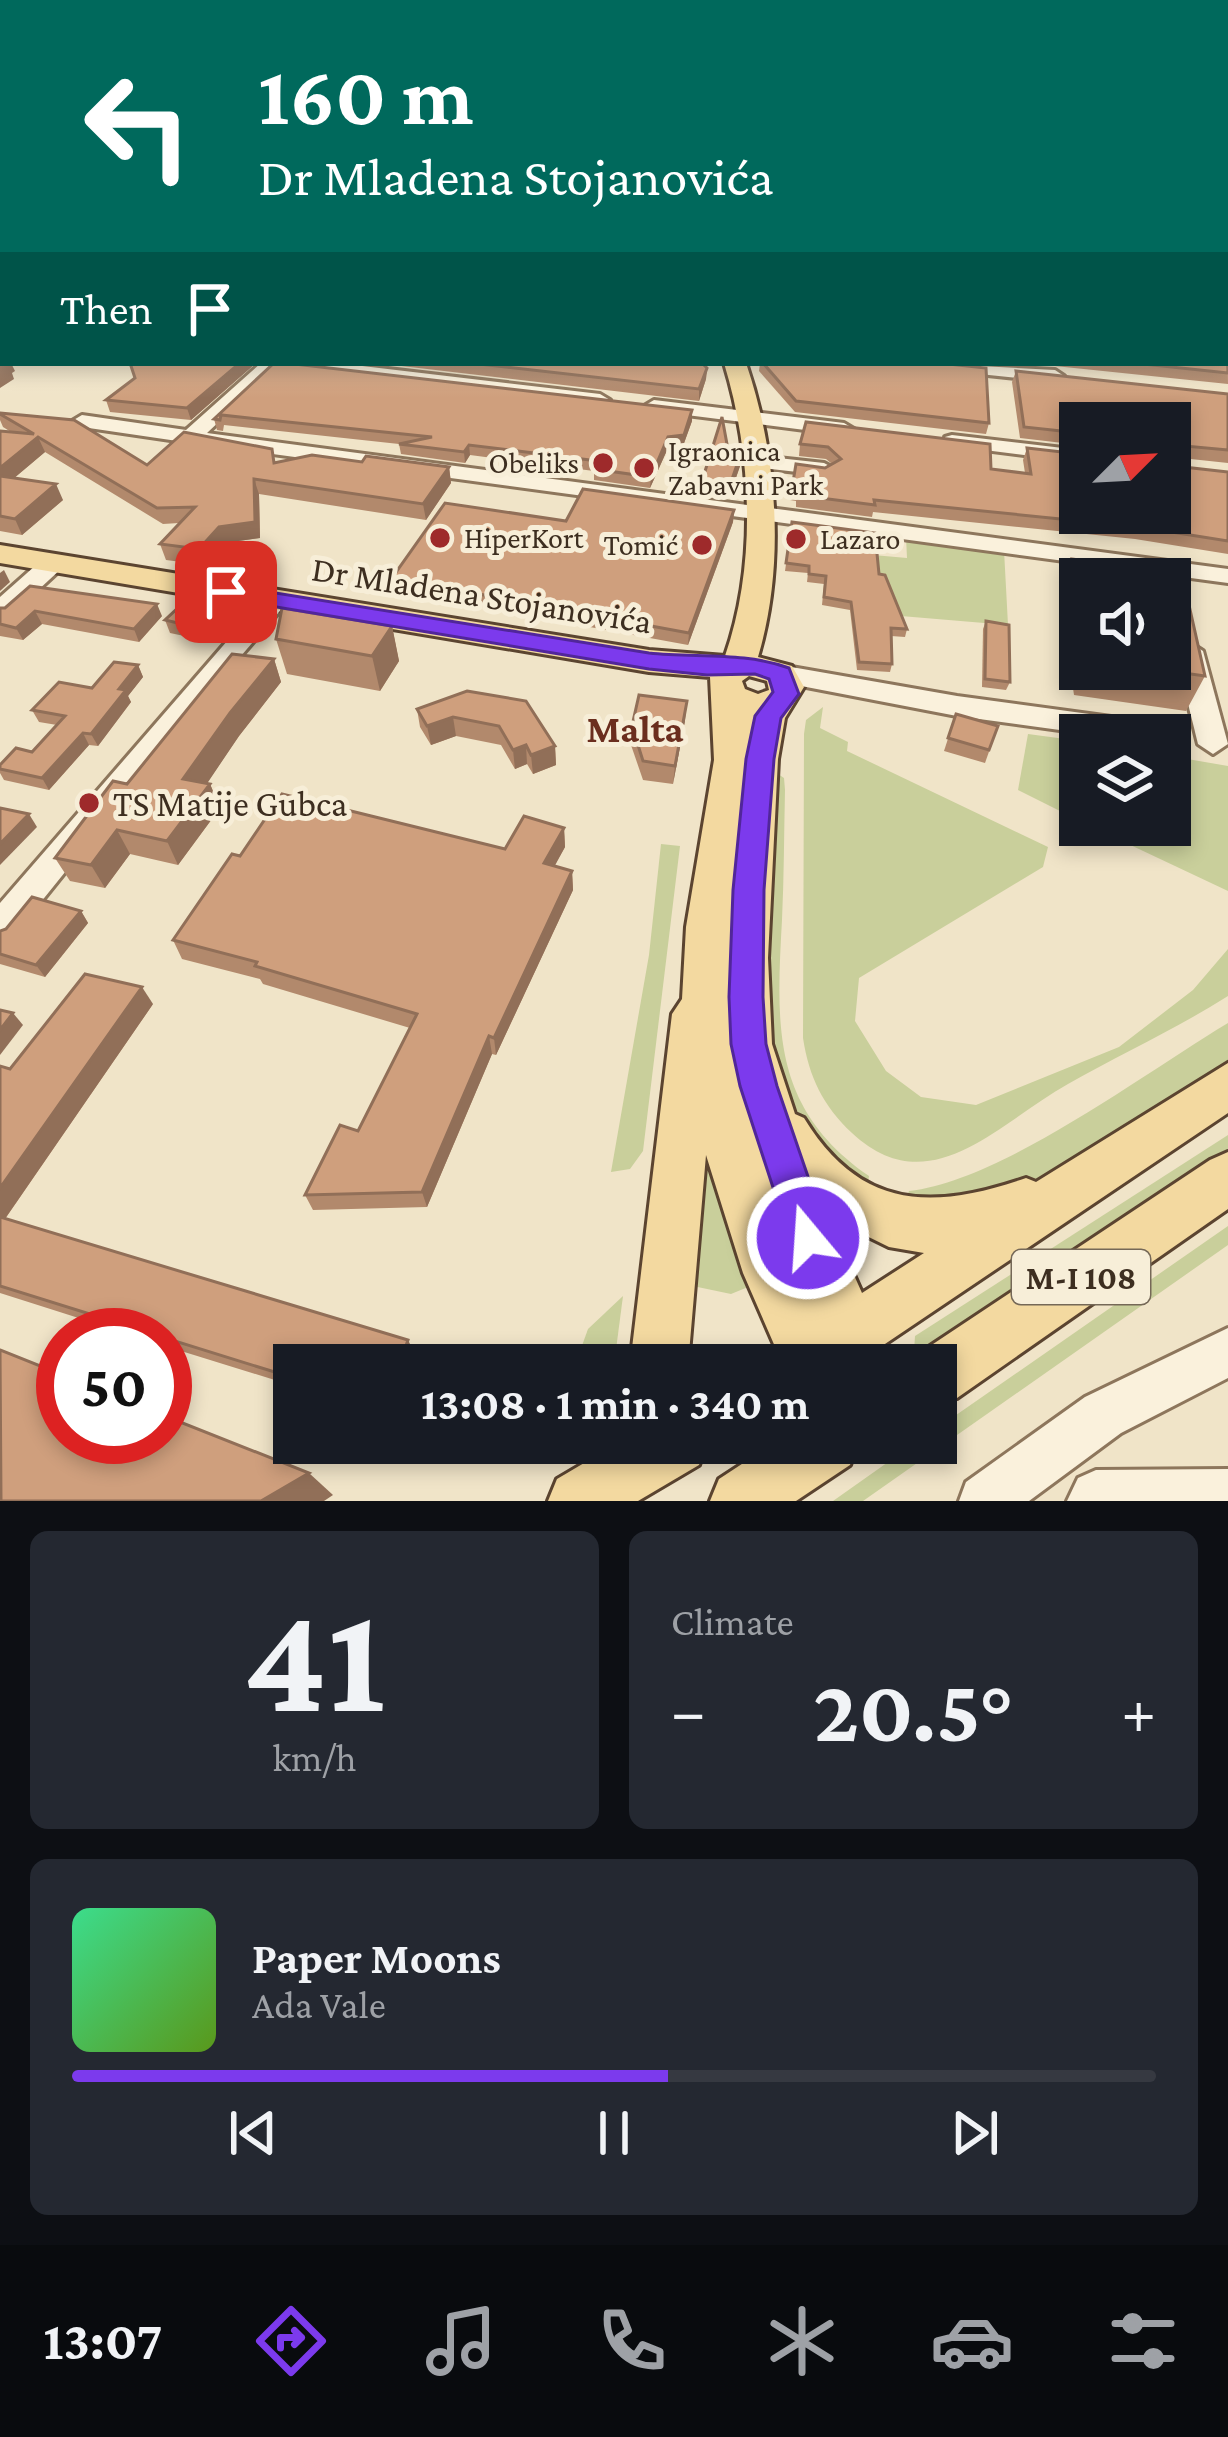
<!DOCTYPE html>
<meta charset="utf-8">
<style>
body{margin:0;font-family:"Crimson Pro",serif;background:#242831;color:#f1f3f6;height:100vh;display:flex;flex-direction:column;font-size:45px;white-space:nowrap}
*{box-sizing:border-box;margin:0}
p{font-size:39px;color:#9ea1a6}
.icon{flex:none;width:66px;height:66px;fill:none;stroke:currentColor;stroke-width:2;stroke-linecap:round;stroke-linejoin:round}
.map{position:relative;height:1501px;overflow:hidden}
.panel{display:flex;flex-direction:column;gap:30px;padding:30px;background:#0d0f14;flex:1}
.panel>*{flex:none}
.hud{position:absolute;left:0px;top:0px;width:1230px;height:366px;box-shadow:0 6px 18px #0003;background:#00695c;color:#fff;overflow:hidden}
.needle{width:78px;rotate:66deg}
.tools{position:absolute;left:1059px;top:402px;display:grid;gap:24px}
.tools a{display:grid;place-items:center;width:132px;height:132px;border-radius:0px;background:#171b24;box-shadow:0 6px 18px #0003;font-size:60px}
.speed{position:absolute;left:36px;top:1308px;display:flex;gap:24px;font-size:60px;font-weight:700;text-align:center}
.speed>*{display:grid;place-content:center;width:156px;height:156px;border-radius:50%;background:#171b24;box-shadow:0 6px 18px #0003;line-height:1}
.speed .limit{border:18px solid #d22;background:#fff;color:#111}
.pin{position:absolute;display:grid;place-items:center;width:102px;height:102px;color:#fff;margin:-51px;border-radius:24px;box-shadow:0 6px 18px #0006}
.me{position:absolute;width:132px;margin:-66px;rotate:342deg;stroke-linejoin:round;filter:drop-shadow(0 0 9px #0008)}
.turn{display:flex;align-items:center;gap:42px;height:252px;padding:0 60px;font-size:54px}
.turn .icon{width:156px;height:156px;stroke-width:2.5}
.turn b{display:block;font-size:84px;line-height:102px}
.then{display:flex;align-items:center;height:114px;padding:0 60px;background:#0003;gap:24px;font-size:45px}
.big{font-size:90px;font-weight:700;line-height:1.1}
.panel .widget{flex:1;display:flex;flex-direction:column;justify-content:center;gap:18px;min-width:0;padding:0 42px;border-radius:18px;background:#242831}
.panel .dial{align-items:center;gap:0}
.dial b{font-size:156px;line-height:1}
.song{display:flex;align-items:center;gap:36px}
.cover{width:144px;height:144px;border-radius:18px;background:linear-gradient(135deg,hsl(150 70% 55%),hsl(90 70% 35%))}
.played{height:12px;border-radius:6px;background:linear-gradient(90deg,#7c3aed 55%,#363941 55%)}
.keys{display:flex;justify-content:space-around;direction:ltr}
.heat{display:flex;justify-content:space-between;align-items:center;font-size:66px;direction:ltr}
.panel .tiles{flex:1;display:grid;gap:30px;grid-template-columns:1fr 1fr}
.widget:last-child{grid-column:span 2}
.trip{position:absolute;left:273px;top:1344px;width:684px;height:120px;border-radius:0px;background:#171b24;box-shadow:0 6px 18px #0003;font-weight:700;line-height:120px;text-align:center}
.dock{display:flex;height:192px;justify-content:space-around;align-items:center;background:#090b0e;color:#9ea1a6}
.dock .icon{width:84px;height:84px}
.dock .current{color:#7c3aed}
.dock b{font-size:54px;color:#f1f3f6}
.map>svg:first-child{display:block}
.green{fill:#c9cf9b}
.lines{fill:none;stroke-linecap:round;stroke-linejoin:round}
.minor-casing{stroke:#8d765c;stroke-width:6}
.major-casing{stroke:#5b4430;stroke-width:6}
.minor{fill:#faf1dc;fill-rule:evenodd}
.major{fill:#f3d9a0;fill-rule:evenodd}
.wall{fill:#b2896c;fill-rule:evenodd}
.shaded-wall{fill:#916f58}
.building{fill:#cf9f7d;stroke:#916f58;stroke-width:3}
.route{fill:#7c3aed;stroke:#51269a;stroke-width:3}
.poi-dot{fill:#9e2a2b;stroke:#f7eed8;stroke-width:4.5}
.labels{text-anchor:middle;stroke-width:10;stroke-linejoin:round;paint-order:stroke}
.far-poi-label{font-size:30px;fill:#3d2e20;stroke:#f7eed8;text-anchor:start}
.shield{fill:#f7eed8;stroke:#756857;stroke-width:3}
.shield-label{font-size:33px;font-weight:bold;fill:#3d2e20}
.street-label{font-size:36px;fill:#3d2e20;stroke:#f7eed8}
.poi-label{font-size:36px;fill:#3d2e20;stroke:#f7eed8;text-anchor:start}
.neighbourhood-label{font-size:39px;font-weight:bold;fill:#6b2e1e;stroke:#f7eed8}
</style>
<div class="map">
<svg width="1228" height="1501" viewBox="0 0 1228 1501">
<rect width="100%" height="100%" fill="#f0e4c8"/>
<!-- green -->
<g class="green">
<path d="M906,537L1004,550L1008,625L889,615V597L873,555L907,558Z"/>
<path d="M823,707L820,728L848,742L847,751L1048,847L1043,867L859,978L855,1021L886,1071L921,1097L976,1105L1119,1047L1193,990L1228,949V996C1176,1029 1121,1054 1068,1084C997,1124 929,1205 852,1133C823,1106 809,1077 803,1038L804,734L806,720Z"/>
<path d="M1028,734L1080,741V821L1018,790Z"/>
<path d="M1170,756L1228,766V891L1088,825H1170Z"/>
<path d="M775,772L784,778L785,790C784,834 784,877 782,920C776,1028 772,1109 869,1176L867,1190C846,1172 812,1152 798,1128C744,1039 771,875 775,772Z"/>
<path d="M661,844L680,846L643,1151L630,1169L611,1172L649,955Z"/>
<path d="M1228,1023V1060L1037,1183L904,1205L909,1191C1003,1180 1143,1074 1228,1023Z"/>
<path d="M700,1131L753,1285L731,1294L688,1285Z"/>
<path d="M1228,1135V1169L923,1356L914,1353L915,1336Z"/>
<path d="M1228,1226V1245L863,1501H833L915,1443H936V1429Z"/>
<path d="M623,1296L614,1365H575L588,1329Z"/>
</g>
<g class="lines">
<!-- minor casing -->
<g class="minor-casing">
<g id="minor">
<path d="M3,321V332L0,333V322Z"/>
<path d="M261,363H337L600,394L610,400L600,406L290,369L281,363L207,433L1228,569V583L191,443L82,427L72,421L82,415L186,430Z"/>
<path d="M922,363L1055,370L1064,376L1055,382L931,369Z"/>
<path d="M654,400L844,423L854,429L844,435L647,410L644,406Z"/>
<path d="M952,435L1080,450V462L945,445V437Z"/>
<path d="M760,456L824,463L835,469L824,475L752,467L749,462Z"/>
<path d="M53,556L65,563L62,568L9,617L0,619V597L44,558Z"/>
<path d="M276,592L289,600L285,605L209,693L12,938L0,943V903L267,595Z"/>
<path d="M1189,642L1203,651L1228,744L1213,754L1198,744L1175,651Z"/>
<path d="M780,665L957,696L1170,725L1185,735L1170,745V735H1096L957,716L770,680L766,674L770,668Z"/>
<path d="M1228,1328V1378L1121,1433L1029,1501H959L966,1482L1085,1397Z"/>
<path d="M1228,1469V1501H1067L1078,1478L1096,1470Z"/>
</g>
</g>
<!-- major casing -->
<g class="major-casing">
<g id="major">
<path d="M724,363H746C777,454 786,563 758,657L792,666L804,687L785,718L778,759L768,958L772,1044L795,1114L804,1118C861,1211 933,1210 1026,1178L1036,1182L1228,1063V1113L882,1346L884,1365H783L743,1273L706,1155L688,1365H630L672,1014L682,999L686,927L714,760L710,677L649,672L0,563V545L649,650L725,656C757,564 752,455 724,363ZM749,676L767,681L769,690L758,694L745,689L742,681ZM828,1217L889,1247L924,1253L862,1293Z"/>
<path d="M1228,1152V1209L957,1398L936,1406V1365H912L915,1356L1210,1160Z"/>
<path d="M618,1443H707L699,1465L638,1501H548L557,1479Z"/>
<path d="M774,1443H858L850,1465L796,1501H710L719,1479Z"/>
</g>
</g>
<!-- minor -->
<use href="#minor" class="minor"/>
<!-- major -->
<use href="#major" class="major"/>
</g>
<!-- wall -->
<g class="wall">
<path d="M1227,292L1228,384L1026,363H1227Z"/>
<path d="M130,363H256L191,420L110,412L106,400L135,378Z"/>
<path d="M274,363L692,421L683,446L668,448L650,488L594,480V471L470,455L465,463L401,454L399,444L224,425L223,431L217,430L214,419Z"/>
<path d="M376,363H702L707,368L706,379L699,401Z"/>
<path d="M760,363H783L989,423L986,434L795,412L759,371Z"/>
<path d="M1016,371L1228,394V463L1172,457L1171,461L1175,466L1228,472V554L1135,539L873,512L872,517L796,507V501L790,500L796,464L825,468L832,464L826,459L799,456L800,444L1025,473L1023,460L1027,448L1170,513L1080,423V445L1020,438L1012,382Z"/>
<path d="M0,413L147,465L362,462L449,467L451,483L426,520L259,494L260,538L224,543L205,565L166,560L160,544L179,523L163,524L45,452L14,478L63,500L22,535L0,531V431L11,432L3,427L0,420Z"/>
<path d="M729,455L740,456V466L729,498L700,494L701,484Z"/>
<path d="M734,510L733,522L688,645L394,591L392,578Z"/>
<path d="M792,522L879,574L907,629L905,637L891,636L892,664L890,672L857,670L850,610L822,605L824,584L807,582L808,573L785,571Z"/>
<path d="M1072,559L1205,676L1186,711L1074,695L1059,594ZM1080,579L1170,669H1080Z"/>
<path d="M231,601L235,613L208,641L170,633L165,620Z"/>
<path d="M0,608L162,616L139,642L42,624L23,640L0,636Z"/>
<path d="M986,621L1010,682L1006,690L982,687L983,629Z"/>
<path d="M392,626L399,661L380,691L287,674L276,639Z"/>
<path d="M274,659L281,682L239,736L206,784H210L220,808L178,865L130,854L105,888L70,881L55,858L127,784Z"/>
<path d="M138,665L143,677L128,696L131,702L98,746L89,745L49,790L4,780L0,773V765L32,752L57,725L39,722L32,710L92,688Z"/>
<path d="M467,691L555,746L556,765L533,774L527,764L515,769L501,745L456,736L431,745L420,727L417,709Z"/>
<path d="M956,714L998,726L985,763L944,751Z"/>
<path d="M685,720L673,784L643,780L631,745L632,726Z"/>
<path d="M564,828L565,847L554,866L572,871L573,890L496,1055L492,1054L427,1207L313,1210L305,1195L358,1131L410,1028L263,984L260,979L182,959L173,940L240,856L505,849Z"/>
<path d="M81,911L88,923L45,977L0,964V931Z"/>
<path d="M153,1004L5,1219L414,1352L294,1365V1386L165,1346V1335H132L0,1293V1066L10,1069Z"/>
</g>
<!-- shaded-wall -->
<g class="shaded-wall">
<path d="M3,360V363H11L15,371L12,373L14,379L0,388V361Z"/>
<path d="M240,363H256L191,420L187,408Z"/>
<path d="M707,368L706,379L699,401V389Z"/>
<path d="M692,410V421L683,446L668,448L650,488L651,477L668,437Z"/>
<path d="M38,437L45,452L0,490V468Z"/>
<path d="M469,445L470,455L465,463L464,452Z"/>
<path d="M740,456V466L729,498V488Z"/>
<path d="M449,467L451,483L426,520L423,504Z"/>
<path d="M254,479L259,494L260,538L224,543L205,565L199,549Z"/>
<path d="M56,484L63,500L22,535L15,519Z"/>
<path d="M734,510L733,522L688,645L689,633Z"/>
<path d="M4,570L10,582L0,591V573Z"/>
<path d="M231,601L235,613L208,641L203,629Z"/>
<path d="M157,604L162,616L139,642L134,629Z"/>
<path d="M35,611L42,624L23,640L16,628Z"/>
<path d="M392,626L399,661L380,691L372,656Z"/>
<path d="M274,659L281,682L239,736L194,803L183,779L230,713Z"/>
<path d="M138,665L143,677L128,696L131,702L98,746L91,734L119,689Z"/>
<path d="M687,701L685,720L673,784L675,766Z"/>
<path d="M453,717L456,736L431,745L427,726Z"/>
<path d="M83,733L89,745L49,790L42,778Z"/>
<path d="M526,745L527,764L515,769L513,750Z"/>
<path d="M555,746L556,765L533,774L531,755Z"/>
<path d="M210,784L220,808L178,865L167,841Z"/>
<path d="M29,814L37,827L0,865V844Z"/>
<path d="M564,828L565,847L546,882L544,863Z"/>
<path d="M117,830L130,854L105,888L91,865Z"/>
<path d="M572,871L573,890L496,1055L494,1038Z"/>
<path d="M81,911L88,923L45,977L36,965Z"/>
<path d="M142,987L153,1004L0,1226V1188Z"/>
<path d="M13,1013L23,1025L0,1055V1030Z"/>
<path d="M489,1036L492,1054L427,1207L422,1192Z"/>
<path d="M408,1340L414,1352L410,1365H399Z"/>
<path d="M309,1473L333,1495L324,1501H261Z"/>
</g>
<!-- building -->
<g class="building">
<path d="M2,188H3V212L0,210V190L2,191Z"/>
<path d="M3,214V301H0V222Z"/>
<path d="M1227,292H1228V340L1227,338Z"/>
<path d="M1227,348L1228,373L1134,363H1227Z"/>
<path d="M130,363H240L187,408L106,400L135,378Z"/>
<path d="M274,363H286L692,410L684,435L668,437L651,477L594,469L598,461L469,445L464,452L399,444L432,437L221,415L220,420L214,419Z"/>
<path d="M470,363H702L707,368L699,389Z"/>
<path d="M763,363H939L986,368L989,423L796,401Z"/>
<path d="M1016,371L1228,394V450L1175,445L1171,461L1175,466L1228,472V541L1140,527L874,500L875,505L797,495L799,488H792L796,464L825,468L841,459L828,447L800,444L806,422L990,444L991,469L1031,474L1027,448L1080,454V513H1170V423H1080V433L1024,427Z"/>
<path d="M0,413L74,420L147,465L184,432L272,449L274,463L312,455L362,462L366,456L449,467L423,504L254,479L255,522L219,527L199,549L160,544L195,507L157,508L38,437L0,468V431L34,434L0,414Z"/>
<path d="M722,417L729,455L740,456L729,488L701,484Z"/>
<path d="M0,476L56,484L15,519L0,516Z"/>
<path d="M583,489L734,510L689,633L392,578L445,503L566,521Z"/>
<path d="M792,522L875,533L879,574L885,575L907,629L891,628L892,664L859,662L851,602L824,597L826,576L809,574V566L786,563Z"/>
<path d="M1072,559L1182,574L1205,676L1155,669H1170V579H1080V605Z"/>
<path d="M30,586L157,604L134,629L35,611L16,628L0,624V608H5Z"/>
<path d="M194,593L231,601L203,629L165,620Z"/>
<path d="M282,608L392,626L372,656L276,639Z"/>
<path d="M986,621L1009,625L1010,682L985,679Z"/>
<path d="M232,654L274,659L230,713L183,779L210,784L167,841L117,830L91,865L55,858L113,781L127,784Z"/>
<path d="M114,662L138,665L119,689L126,690L91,734L83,733L42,778L0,769V765L16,748L32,752L65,716L32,710L59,682L92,688Z"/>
<path d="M467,691L526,701L555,746L531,755L526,745L513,750L499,726L453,717L427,726L417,709Z"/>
<path d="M639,695L687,701L675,766L643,761L632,726Z"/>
<path d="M956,714L998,726L989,750L948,738Z"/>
<path d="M282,794L505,849L524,816L564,828L544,863L572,871L494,1038L489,1036L422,1192L305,1195L340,1125L358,1131L417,1014L255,966L257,962L173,940L232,854L240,856Z"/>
<path d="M0,808L29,814L0,844Z"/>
<path d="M32,897L81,911L36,965L0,954V931L6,929Z"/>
<path d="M85,974L142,987L0,1188V1066L10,1069Z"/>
<path d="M0,1010L13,1013L0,1030Z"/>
<path d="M0,1217L408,1340L399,1365H294V1378L165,1338V1335H157L0,1286Z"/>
<path d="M0,1350L63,1375V1437H165V1416L309,1473L261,1501H1Z"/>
</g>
<!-- sky -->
<linearGradient id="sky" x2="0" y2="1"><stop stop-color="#8fbad6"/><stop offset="0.47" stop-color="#f8f3e6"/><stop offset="1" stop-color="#f8f3e6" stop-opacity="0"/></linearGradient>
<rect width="1228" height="398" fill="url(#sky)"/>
<!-- route -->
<path class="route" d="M226,585L649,653C696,658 746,652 789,668L799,694L781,718L774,759L764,890L763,997L766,1044L777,1086L829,1238L823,1252L808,1258L794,1252L740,1086L731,1044L729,997L733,890L746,759L755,716L773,692L769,679L755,674L707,675L649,669L217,597L214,592Z"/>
<!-- markers -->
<g class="poi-dot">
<circle cx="603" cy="463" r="12"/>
<circle cx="644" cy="468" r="12"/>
<circle cx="440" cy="538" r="12"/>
<circle cx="796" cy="539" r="12"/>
<circle cx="702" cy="545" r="12"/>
<circle cx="89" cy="803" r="12"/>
</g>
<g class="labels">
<!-- far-poi labels -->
<g class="far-poi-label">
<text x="668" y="461">Igraonica<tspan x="668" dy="34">Zabavni Park</tspan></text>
<text x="579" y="473" text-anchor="end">Obeliks</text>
<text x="464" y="548">HiperKort</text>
<text x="820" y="549">Lazaro</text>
<text x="678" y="555" text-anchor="end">Tomić</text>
</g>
<!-- shield labels -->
<rect class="shield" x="1012" y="1250" width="138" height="54" rx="9"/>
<g class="shield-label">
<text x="1081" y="1289">M-I 108</text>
</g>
<!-- street labels -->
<g class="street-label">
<text transform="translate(482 594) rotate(9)" y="13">Dr Mladena Stojanovića</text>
</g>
<!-- poi labels -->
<g class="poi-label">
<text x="113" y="816">TS Matije Gubca</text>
</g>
<!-- neighbourhood labels -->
<g class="neighbourhood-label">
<text x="635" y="742">Malta</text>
</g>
</g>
</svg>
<div class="tools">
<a><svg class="needle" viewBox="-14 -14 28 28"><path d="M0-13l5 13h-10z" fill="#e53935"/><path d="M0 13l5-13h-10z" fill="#9ea1a6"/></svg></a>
<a><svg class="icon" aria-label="sound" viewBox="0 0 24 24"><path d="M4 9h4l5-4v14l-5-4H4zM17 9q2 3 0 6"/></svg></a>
<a><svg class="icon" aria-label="layers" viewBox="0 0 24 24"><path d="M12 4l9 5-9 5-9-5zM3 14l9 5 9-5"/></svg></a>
</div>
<div class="speed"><div class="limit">50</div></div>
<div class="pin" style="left:226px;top:592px;background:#d93025"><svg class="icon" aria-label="arrive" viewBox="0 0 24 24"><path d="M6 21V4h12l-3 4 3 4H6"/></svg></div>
<svg class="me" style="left:808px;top:1238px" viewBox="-20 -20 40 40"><circle r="17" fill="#7c3aed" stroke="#fff" stroke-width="3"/><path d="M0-11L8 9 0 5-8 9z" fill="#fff"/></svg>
<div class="trip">13:08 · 1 min · 340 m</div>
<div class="hud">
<div class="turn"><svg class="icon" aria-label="left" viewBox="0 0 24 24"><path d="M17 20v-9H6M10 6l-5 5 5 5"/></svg><div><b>160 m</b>Dr Mladena Stojanovića</div></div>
<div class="then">Then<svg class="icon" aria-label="arrive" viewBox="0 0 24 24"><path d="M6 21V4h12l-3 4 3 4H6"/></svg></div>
</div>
</div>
<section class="panel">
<div class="tiles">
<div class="widget dial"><b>41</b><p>km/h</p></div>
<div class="widget"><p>Climate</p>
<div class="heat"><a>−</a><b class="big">20.5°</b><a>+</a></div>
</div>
<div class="widget">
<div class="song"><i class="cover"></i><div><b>Paper Moons</b><p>Ada Vale</p></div></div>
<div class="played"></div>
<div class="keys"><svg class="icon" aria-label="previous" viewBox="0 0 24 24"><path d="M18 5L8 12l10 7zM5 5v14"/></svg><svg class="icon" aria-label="pause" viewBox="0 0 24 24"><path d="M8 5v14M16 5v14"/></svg><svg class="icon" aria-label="next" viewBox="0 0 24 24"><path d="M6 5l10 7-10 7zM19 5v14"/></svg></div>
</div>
</div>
</section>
<nav class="dock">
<b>13:07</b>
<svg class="icon current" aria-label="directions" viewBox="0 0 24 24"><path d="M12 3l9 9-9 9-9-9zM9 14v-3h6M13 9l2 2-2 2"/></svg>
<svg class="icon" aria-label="music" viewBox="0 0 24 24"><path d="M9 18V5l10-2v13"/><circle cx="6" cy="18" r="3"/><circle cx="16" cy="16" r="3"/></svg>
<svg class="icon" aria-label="phone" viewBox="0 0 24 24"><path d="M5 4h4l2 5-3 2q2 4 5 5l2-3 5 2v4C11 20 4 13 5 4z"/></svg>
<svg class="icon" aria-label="climate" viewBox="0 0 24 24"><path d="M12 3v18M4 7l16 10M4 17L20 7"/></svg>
<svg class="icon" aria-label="car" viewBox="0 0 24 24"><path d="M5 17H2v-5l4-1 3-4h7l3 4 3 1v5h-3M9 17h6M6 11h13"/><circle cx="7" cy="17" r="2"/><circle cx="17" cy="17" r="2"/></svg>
<svg class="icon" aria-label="filters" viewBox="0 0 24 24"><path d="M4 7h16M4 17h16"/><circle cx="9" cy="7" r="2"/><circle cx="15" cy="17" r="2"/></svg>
</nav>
